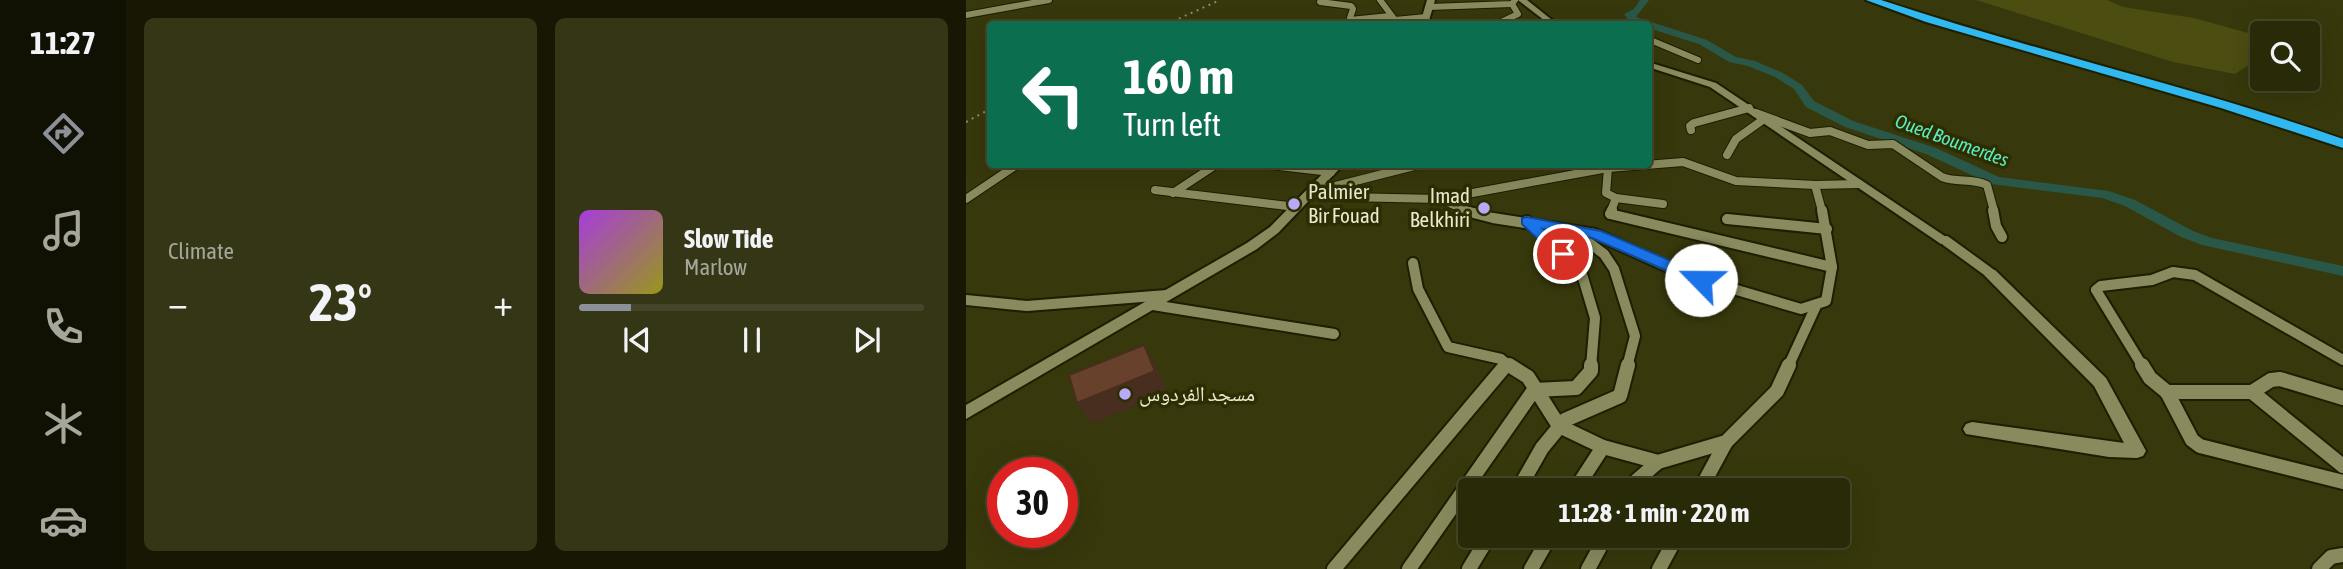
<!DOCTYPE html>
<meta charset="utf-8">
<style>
body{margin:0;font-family:"Asap Condensed","Noto Naskh Arabic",sans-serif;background:#353616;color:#f1f3f6;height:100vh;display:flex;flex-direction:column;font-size:26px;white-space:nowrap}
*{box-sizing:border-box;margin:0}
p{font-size:23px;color:#a5a79c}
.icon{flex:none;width:38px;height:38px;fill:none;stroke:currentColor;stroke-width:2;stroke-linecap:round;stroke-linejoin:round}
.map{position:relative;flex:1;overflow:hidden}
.sheet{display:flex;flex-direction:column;gap:18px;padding:18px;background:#171704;width:840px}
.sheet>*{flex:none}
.hud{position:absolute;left:21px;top:21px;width:665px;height:147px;border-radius:7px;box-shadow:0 7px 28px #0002,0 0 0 2px #454629;background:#0b6e4f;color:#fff;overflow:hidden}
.controls{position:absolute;left:1284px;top:21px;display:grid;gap:14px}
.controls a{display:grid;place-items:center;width:70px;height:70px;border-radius:7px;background:#292a08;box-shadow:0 7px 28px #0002,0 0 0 2px #454629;font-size:35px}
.speed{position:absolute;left:21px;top:457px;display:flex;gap:14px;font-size:35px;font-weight:700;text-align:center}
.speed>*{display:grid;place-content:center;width:91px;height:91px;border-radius:50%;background:#292a08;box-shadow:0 7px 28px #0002,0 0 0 2px #454629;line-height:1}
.speed .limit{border:10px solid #d22;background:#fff;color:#111}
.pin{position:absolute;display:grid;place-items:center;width:60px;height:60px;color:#fff;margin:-30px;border:4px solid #fff;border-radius:50%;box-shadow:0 2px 7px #0007}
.me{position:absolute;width:77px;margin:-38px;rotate:293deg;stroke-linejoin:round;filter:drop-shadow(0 0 5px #0008)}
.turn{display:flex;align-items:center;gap:24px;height:147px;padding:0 21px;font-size:32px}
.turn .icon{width:91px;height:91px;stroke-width:2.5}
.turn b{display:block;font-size:49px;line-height:60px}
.big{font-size:52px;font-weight:700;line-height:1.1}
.sheet .tile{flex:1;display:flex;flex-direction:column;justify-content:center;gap:10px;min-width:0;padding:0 24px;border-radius:10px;background:#353616}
.song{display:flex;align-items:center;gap:21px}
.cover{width:84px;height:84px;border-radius:10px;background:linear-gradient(135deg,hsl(280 70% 55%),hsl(60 70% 35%))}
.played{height:7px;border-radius:4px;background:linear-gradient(90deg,#8c9099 15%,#454629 15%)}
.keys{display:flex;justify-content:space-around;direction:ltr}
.heat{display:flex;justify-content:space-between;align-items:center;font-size:38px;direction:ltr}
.sheet .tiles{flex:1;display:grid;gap:18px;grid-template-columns:repeat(2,1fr)}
.trip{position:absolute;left:492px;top:478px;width:392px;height:70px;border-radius:7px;background:#292a08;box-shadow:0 7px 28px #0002,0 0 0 2px #454629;font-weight:700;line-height:70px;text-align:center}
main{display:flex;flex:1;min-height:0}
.menu{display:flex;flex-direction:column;width:126px;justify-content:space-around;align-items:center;background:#101103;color:#a5a79c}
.menu .icon{width:49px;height:49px}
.menu .on{color:#8c9099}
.menu b{font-size:32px;color:#f1f3f6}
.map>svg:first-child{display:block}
.green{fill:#4c4d11}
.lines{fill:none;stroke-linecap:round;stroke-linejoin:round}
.river{fill:#295849;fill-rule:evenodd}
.street-far3-casing{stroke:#1e1e00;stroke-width:8}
.street-far2-casing{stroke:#1e1e00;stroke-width:10}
.street-far1-casing{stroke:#1e1e00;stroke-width:14}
.street-casing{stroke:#1e1e00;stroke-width:18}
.secondary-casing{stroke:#1e1e00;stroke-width:4}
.highway-casing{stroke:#1e1e00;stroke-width:4}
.street-far3{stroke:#898b5e;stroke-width:6}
.street-far2{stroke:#898b5e;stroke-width:8}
.street-far1{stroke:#898b5e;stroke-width:10}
.street{stroke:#898b5e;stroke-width:14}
.secondary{fill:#898b5e;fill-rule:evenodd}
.highway{fill:#30b9f0;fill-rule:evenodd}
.rail{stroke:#8b8c69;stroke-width:2;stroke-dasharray:2 4.5;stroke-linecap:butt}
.shaded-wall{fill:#482e1e}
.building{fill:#67412b;stroke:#482e1e;stroke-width:2}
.route{fill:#1a73e8;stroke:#114b97;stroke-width:2}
.poi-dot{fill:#b7abf8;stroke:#2d2d00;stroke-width:2.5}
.labels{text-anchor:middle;stroke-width:7;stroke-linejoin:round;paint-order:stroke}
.far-water-label{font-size:19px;font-style:italic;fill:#59edc3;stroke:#2d2d00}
.poi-label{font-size:21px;fill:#e8ead2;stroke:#2d2d00;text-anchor:start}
</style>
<main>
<nav class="menu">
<b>11:27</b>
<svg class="icon on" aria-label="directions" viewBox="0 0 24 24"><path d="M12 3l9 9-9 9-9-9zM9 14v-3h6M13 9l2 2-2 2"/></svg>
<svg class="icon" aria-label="music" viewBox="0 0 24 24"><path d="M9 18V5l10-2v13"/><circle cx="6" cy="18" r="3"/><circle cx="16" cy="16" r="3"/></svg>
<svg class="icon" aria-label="phone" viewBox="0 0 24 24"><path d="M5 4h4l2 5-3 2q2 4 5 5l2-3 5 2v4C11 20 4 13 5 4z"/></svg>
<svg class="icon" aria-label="climate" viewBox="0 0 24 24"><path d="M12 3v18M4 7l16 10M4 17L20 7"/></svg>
<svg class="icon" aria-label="car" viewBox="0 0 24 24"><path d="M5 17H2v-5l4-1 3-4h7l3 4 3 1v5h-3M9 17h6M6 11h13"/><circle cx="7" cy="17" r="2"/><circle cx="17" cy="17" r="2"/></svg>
</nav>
<section class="sheet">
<div class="tiles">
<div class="tile"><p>Climate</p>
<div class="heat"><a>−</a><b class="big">23°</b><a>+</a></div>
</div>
<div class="tile">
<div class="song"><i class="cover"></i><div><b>Slow Tide</b><p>Marlow</p></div></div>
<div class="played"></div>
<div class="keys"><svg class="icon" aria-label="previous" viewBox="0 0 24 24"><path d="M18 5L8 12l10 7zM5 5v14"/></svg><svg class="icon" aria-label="pause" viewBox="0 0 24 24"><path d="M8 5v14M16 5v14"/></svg><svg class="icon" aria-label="next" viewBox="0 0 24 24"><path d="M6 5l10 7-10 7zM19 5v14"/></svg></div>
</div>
</div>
</section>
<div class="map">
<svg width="1377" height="569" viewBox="0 0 1377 569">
<rect width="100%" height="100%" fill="#37380b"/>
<!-- green -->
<path class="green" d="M1010,0H1141L1157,7L1228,18L1293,36L1289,42L1297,44V56L1269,74L1207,62Z"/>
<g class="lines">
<!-- river -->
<path class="river" d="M674,0H683L670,17L741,40L770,57L789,61L817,73L836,85L848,101L887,121L970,148L1033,177L1143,191L1169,200L1227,231L1246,238L1377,266V276L1236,245L1215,237L1159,206L1136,198L1025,184L960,154L879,127L840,107L828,89L809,77L782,66L763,62L733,44L682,28V24L663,21L658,14L668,9Z"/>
<!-- street-far3 casing -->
<g class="street-far3-casing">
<g id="street-far3">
<path d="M414,0L429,20L460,17"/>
<path d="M354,2L385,6L387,9L382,24"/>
<path d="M463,7L546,4L549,0"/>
<path d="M0,15L83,0"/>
<path d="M384,20L424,16"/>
<path d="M531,24L552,14L546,4"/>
<path d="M621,24H638"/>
<path d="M682,39L732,60"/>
</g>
</g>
<!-- street-far2 casing -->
<g class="street-far2-casing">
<g id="street-far2">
<path d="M790,113L844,133L864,131L902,145L927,144L976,177C991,183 1006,178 1021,185L1028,211"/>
<path d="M725,130L724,126L728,123L783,108"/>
<path d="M761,155L770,139L798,119"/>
<path d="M296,164L365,172"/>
<path d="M642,168L640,193L650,198L645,211"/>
<path d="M189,190L330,207"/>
<path d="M350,191L456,164"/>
<path d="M207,193L251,164"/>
<path d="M344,193L379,197L474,199L502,211"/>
<path d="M650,198L697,204"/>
<path d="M0,199L52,164"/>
<path d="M474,199L642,168L717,162L770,181L849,185"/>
<path d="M856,211L849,185L893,184"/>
</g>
</g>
<!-- street-far1 casing -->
<g class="street-far1-casing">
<g id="street-far1">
<path d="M496,210L527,218L629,234L720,275L835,309L860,301L866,267L856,210"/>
<path d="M646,210L644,214L866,267"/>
<path d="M1027,210L1030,226L1036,237"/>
<path d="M761,219L861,229"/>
<path d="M561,221L615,271L629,318L625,367"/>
<path d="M607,231L638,254L648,269L669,336L661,367"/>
<path d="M980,241L1024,273"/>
<path d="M447,263L452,289L482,347L535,359L541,364"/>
<path d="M0,300L61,306L201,295"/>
<path d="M187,305L368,334"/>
<path d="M538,367L541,364L546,367"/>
<path d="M822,367L850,306"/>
<path d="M1177,367L1130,290L1135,286L1186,280L1207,272L1229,275L1377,360"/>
</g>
</g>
<!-- street casing -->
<g class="street-casing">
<g id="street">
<path d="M543,365L562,377L593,426L637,447L692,462L760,442L811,391L823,365"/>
<path d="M1176,365L1184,378L1201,392H1286L1305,380L1314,379L1377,398"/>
<path d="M1201,392L1226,440L1234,446L1377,482"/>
<path d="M1286,392L1377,466"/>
<path d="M552,490L576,448L599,420L654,396L662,365"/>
<path d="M609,490L637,447"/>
<path d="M665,490L669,482L692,462"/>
<path d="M734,490L760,442"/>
<path d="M368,569L540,365"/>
<path d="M443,569L568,390L610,388L625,371V365"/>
<path d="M503,569L523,536"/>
<path d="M565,569L584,536"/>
<path d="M622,569L640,536"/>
<path d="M693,569L711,536"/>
<path d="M1353,569L1365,557L1377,555"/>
</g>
</g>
<!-- secondary casing -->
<g class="secondary-casing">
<g id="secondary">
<path d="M461,0H469L462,24H454Z"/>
<path d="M552,0H561L591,24H583Z"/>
<path d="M682,62L750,83L986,241L985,244H975L744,87L682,67Z"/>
<path d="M366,164H378L312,233L291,249L0,419V405L281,243L304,227Z"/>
<path d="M1024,269L1029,270L1140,378L1180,451L1177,456L1171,458L1143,457L1000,434L997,429L1000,424L1006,422L1158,443L1128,386L1019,276L1017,273Z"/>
</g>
</g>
<!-- highway casing -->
<g class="highway-casing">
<path id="highway" d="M900,0H915C1068,51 1225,86 1377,139V148L1255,108L960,22Z"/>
</g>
<!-- street-far3 -->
<use href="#street-far3" class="street-far3"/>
<!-- street-far2 -->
<use href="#street-far2" class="street-far2"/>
<!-- street-far1 -->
<use href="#street-far1" class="street-far1"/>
<!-- street -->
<use href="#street" class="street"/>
<!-- secondary -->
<use href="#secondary" class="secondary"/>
<!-- highway -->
<use href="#highway" class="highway"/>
<!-- rail -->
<g class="rail">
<path d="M201,24L254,0"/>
<path d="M0,122L24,109"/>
</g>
</g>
<!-- shaded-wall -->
<path class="shaded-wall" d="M178,345L190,366L201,392L126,424L111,403Z"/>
<!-- building -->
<path class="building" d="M178,345L189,371L111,403L103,375Z"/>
<!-- route -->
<path class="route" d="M561,217L635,231L740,276L743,280L735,284L729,283L626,238L577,229L605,254L603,258H592L556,224V218Z"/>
<!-- markers -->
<g class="poi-dot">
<circle cx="328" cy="204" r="7"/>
<circle cx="518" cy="208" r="7"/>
<circle cx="159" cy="394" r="7"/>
</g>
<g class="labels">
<!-- far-water labels -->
<g class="far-water-label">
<text transform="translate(986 140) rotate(20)" y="7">Oued Boumerdes</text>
</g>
<!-- poi labels -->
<g class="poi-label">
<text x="342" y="199">Palmier<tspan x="342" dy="24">Bir Fouad</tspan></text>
<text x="504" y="203" text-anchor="end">Imad<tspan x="504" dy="24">Belkhiri</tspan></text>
<text x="173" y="401">مسجد الفردوس</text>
</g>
</g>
</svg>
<div class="controls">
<a><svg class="icon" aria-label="search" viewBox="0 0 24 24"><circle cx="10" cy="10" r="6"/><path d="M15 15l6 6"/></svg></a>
</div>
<div class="speed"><div class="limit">30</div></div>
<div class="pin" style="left:597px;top:254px;background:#d93025"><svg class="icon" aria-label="arrive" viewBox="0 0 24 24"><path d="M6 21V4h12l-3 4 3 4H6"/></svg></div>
<svg class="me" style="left:735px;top:280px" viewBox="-20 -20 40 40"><circle r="19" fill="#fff"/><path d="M0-13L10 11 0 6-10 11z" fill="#1a73e8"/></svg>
<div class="trip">11:28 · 1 min · 220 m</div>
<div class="hud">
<div class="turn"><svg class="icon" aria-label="left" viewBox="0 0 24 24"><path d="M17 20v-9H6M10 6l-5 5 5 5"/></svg><div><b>160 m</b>Turn left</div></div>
</div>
</div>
</main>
